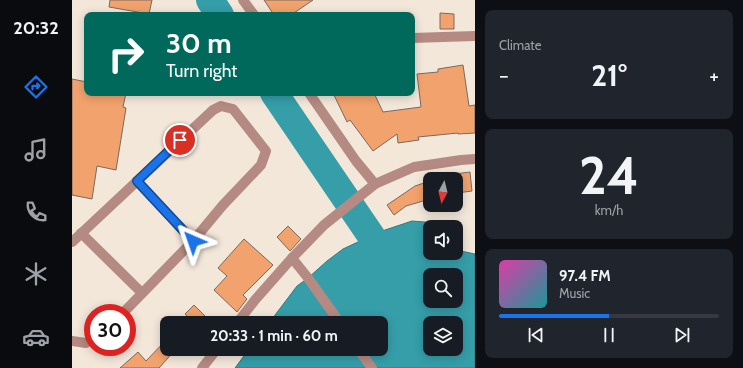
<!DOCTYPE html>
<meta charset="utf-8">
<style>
body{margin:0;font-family:Cabin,sans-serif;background:#20242c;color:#f1f3f6;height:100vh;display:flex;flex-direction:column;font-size:15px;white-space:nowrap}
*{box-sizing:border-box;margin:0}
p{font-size:13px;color:#9ea1a6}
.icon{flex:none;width:22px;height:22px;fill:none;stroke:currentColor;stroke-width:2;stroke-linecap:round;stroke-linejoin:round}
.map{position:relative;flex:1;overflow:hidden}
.sheet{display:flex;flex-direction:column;gap:10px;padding:10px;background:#0d0f14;width:268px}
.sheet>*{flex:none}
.banner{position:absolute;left:12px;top:12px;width:331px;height:84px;border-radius:8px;box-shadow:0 2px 10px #0003;background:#00695c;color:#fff;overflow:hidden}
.needle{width:26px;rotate:187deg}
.fabs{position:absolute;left:351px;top:172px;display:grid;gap:8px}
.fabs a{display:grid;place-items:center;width:40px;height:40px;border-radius:8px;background:#171b24;box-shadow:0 2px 10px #0003;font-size:20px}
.speed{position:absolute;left:12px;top:304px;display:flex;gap:8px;font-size:20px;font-weight:700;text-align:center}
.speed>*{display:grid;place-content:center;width:52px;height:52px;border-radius:50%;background:#171b24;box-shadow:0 2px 10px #0003;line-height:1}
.speed .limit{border:6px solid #d22;background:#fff;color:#111}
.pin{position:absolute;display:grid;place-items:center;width:34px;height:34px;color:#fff;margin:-17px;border:2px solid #fff;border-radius:50%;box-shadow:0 1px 4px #0007}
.me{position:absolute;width:44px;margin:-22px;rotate:317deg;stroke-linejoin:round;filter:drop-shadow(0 0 3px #0008)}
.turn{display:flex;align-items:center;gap:14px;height:84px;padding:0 16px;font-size:18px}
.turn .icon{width:52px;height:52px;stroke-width:2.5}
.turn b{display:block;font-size:28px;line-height:34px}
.big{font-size:30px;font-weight:700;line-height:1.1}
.sheet .card{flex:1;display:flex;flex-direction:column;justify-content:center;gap:6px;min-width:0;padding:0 14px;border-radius:8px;background:#20242c}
.sheet .dial{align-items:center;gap:0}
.dial b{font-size:52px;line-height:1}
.song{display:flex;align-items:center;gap:12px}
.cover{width:48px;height:48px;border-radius:6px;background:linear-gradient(135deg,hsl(320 70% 55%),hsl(180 70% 35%))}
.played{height:4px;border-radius:2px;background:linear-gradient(90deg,#1a73e8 50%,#363941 50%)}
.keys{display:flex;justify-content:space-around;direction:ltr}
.heat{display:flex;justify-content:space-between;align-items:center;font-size:22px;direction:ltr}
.trip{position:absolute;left:88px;top:316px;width:228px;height:40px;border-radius:8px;background:#171b24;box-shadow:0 2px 10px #0003;font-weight:700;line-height:40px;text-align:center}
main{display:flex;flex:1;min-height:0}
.tab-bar{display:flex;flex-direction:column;width:72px;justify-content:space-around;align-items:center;background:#090b0e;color:#9ea1a6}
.tab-bar .icon{width:28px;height:28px}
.tab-bar .active{color:#1a73e8}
.tab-bar b{font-size:18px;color:#f1f3f6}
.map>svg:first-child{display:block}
.water{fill:#359ea9;stroke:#337b81;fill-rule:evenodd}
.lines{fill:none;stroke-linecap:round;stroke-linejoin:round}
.river{stroke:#359ea9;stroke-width:28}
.building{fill:#f2a26c;stroke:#786a62}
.street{stroke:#b48a82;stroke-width:10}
.route-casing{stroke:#114b97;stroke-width:10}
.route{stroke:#1a73e8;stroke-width:7}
</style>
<main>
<nav class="tab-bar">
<b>20:32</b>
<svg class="icon active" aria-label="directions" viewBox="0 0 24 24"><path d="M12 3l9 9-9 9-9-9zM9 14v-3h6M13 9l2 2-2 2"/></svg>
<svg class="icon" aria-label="music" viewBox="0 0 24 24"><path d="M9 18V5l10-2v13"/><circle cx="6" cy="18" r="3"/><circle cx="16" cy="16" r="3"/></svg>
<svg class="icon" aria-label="phone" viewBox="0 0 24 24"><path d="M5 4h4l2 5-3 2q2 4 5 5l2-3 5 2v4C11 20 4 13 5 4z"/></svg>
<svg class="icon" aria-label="climate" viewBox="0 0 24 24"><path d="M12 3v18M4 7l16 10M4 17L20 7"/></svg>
<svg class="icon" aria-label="car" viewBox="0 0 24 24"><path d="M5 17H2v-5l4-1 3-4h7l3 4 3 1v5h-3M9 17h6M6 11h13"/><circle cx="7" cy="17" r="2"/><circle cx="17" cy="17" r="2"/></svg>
</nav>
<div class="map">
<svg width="403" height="368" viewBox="0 0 403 368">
<rect width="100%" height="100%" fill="#f3e7da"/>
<!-- water -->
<path class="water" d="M340,221L378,224V227H358V253H384V250L403,254V368H163L177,349H309V323H197L225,286L236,278L255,261L271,249L288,241L313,230ZM358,275H384V301H358ZM358,323H384V349H358Z"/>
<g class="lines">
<!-- river -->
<g class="river">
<path d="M138,0L148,15"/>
<path d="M202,93L321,268"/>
</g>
</g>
<!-- building -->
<g class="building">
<path d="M38,0H80L77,14L37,7Z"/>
<path d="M192,0H241L219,15H202Z"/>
<path d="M368,13L382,14V29H368Z"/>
<path d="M391,65L397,106L403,105V133L386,134V133L346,137L347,140L326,143L325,134L301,151L278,120L275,122L261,93H302L311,112L349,107L345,74L366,72V69Z"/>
<path d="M0,79L15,82V93H54L51,107L54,108L44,170L25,166L20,199L0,195Z"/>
<path d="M398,172L400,191L385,193L384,179H383L382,174Z"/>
<path d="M358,181V199L334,206L322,215L315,205L343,186Z"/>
<path d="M216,226L229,239L218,251L205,237Z"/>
<path d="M172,239L201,265L171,295L175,299L165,312L142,290L155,276L146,268Z"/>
<path d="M122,305L140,323H108L115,316L113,314Z"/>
<path d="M95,339V349H104L87,368H48L66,352L74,361Z"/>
</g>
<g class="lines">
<!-- street -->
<g class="street">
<path d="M171,0L182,15"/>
<path d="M340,38L403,36"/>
<path d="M237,93L284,161L303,184L342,167L389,160L403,159"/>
<path d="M65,181L121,241"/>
<path d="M9,233L70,293"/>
<path d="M0,242L141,110L149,106L161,109L194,151L189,165L151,205L121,241L51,313"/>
<path d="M165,323L183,300L220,258"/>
<path d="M268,323L236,278L220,258L252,225L303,184"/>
<path d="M0,341L14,343L21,339"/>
<path d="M286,349L300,368"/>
<path d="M130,368L145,349"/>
</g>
</g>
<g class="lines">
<!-- route casing -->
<g class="route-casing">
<path id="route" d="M108,140L65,181L121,241"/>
</g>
<!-- route -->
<use href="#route" class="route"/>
</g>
</svg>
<div class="fabs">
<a><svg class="needle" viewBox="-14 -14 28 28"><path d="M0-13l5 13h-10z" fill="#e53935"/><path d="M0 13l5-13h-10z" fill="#9ea1a6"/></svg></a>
<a><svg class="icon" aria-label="sound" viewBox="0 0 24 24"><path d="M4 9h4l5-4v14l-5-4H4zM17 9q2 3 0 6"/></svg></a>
<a><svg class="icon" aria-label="search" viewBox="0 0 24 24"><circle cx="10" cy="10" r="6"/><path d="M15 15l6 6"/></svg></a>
<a><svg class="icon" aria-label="layers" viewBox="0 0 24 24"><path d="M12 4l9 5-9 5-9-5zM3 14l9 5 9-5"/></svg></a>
</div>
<div class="speed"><div class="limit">30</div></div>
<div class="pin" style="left:108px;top:140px;background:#d93025"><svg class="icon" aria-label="arrive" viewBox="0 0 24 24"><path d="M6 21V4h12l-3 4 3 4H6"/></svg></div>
<svg class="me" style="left:121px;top:241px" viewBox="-20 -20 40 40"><path d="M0-17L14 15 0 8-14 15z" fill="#1a73e8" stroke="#fff" stroke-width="4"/></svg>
<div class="trip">20:33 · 1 min · 60 m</div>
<div class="banner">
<div class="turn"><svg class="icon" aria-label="right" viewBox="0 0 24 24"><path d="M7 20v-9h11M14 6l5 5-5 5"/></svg><div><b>30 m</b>Turn right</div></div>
</div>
</div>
<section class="sheet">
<div class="card"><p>Climate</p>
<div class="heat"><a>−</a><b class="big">21°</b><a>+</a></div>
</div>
<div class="card dial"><b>24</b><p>km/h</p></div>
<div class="card">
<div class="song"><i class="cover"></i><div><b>97.4 FM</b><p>Music</p></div></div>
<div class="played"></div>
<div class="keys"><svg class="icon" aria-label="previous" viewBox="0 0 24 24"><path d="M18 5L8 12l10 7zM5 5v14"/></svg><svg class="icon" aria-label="pause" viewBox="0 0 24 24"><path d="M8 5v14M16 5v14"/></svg><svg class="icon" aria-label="next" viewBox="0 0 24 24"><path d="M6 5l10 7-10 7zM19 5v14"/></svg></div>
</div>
</section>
</main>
